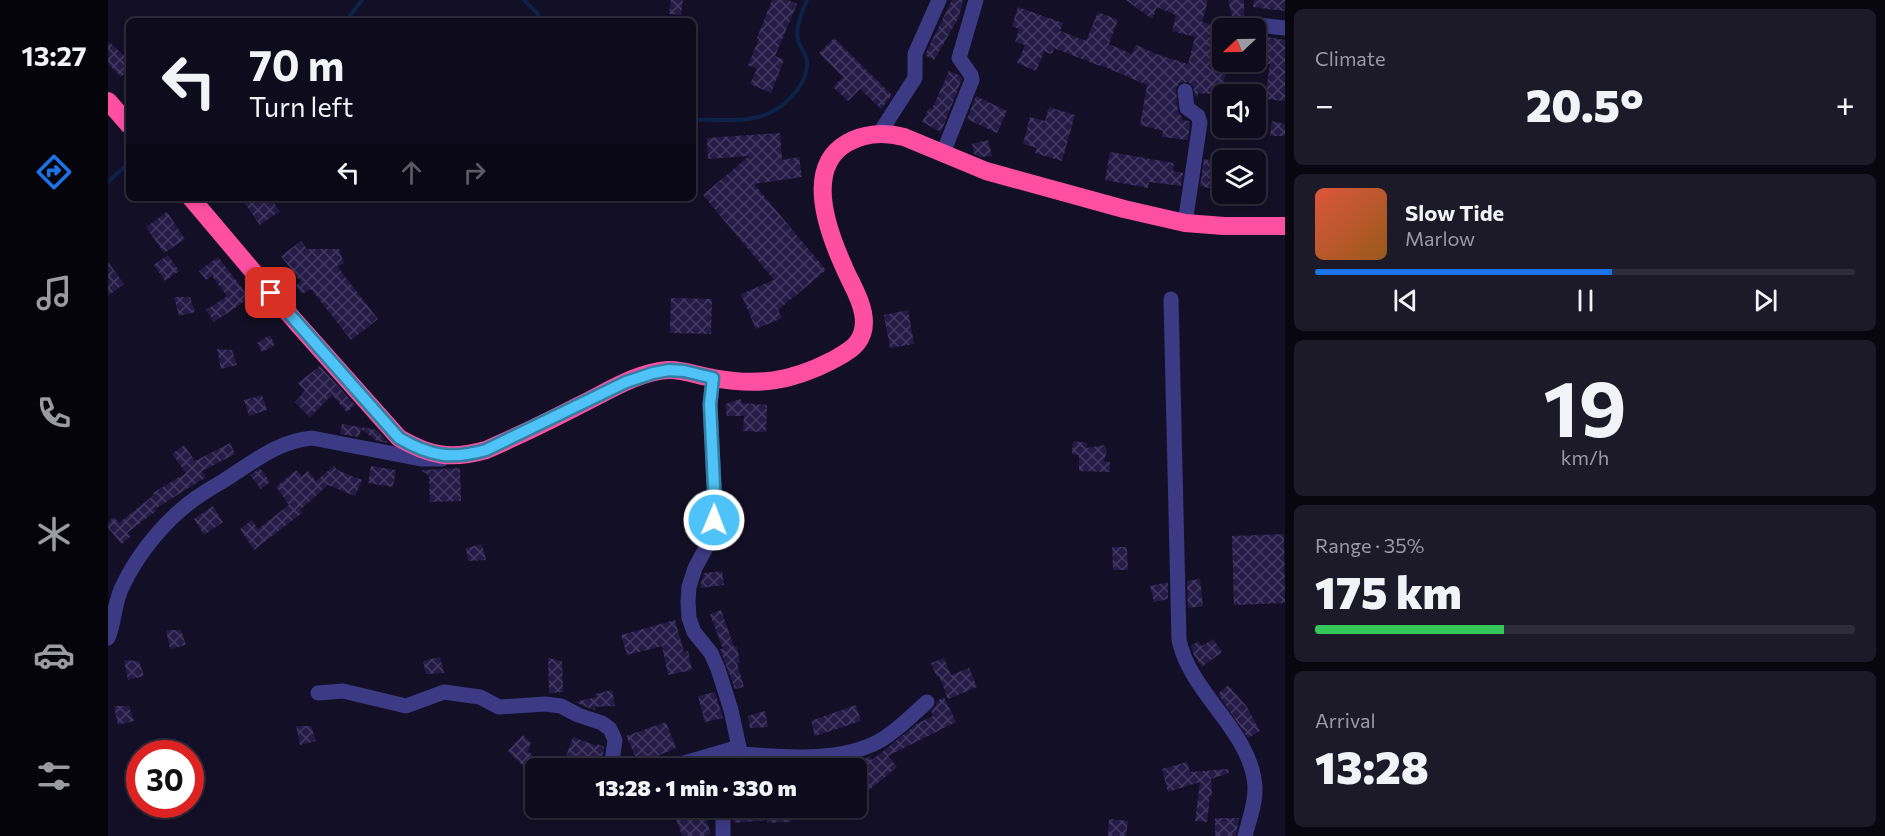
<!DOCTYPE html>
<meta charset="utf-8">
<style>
body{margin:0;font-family:Commissioner,sans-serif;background:#1c1929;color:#f1f3f6;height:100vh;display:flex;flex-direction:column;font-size:22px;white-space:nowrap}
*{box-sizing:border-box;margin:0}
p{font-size:20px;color:#9b9ba3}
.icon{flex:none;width:33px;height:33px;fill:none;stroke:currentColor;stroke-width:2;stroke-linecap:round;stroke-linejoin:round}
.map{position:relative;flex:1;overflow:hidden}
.sheet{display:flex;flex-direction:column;gap:9px;padding:9px;background:#08060f;width:600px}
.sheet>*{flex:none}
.hud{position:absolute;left:18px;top:18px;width:570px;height:183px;border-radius:9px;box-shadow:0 3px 9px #0003,0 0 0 2px #2e2b3b;background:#0e0b1c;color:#f1f3f6;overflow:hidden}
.needle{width:39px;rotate:248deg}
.fabs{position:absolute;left:1104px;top:18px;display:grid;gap:12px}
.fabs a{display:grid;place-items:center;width:54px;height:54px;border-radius:9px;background:#0e0b1c;box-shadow:0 3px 9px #0003,0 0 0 2px #2e2b3b;font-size:30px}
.speed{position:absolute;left:18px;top:740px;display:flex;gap:12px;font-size:30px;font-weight:700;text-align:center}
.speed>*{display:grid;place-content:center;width:78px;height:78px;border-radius:50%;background:#0e0b1c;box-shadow:0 3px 9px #0003,0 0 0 2px #2e2b3b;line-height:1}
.speed .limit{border:9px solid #d22;background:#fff;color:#111}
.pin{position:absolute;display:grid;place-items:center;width:51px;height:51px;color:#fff;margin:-26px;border-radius:12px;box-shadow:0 3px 9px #0006}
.me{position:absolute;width:66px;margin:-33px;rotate:1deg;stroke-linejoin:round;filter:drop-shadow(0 0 4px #0008)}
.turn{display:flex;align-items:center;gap:21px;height:126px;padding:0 24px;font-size:27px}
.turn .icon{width:78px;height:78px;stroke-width:2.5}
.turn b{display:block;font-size:42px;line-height:51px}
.lanes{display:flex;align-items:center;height:57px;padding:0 24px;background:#0003;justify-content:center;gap:30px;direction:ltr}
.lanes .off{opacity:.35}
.big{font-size:45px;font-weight:800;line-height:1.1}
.sheet .tile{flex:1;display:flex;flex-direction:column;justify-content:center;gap:9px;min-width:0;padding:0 21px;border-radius:9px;background:#1c1929}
.sheet .dial{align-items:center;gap:0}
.dial b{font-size:78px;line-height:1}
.song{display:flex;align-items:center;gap:18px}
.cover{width:72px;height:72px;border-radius:9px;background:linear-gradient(135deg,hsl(10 70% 55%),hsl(30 70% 35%))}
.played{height:6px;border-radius:3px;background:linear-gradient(90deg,#1a73e8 55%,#2e2b3b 55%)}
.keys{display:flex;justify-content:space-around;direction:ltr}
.heat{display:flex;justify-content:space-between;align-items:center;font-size:33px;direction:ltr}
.charge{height:9px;border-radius:4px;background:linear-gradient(90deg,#34c759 35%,#2e2b3b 0)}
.trip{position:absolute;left:417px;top:758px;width:342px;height:60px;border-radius:9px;background:#0e0b1c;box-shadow:0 3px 9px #0003,0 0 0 2px #2e2b3b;font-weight:800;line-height:60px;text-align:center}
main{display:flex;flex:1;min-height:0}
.dock{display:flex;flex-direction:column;width:108px;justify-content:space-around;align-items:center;background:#06040b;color:#9b9ba3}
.dock .icon{width:42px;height:42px}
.dock .selected{color:#1a73e8}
.dock b{font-size:27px;color:#f1f3f6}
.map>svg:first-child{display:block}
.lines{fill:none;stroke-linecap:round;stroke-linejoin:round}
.stream{stroke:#0c2248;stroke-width:4}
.building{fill:url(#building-cross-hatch)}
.minor{stroke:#3d3a85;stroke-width:15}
.highway{stroke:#ff4fa3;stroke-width:18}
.route-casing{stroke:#337fa1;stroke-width:15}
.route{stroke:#4fc3f7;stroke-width:10}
</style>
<main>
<nav class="dock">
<b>13:27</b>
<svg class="icon selected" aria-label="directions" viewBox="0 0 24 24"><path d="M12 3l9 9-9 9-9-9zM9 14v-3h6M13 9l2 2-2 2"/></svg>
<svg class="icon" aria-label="music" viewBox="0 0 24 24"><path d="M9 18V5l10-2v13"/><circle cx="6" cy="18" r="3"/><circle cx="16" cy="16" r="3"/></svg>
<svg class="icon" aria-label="phone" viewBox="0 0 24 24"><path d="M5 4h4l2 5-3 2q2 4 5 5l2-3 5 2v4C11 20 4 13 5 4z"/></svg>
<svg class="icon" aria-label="climate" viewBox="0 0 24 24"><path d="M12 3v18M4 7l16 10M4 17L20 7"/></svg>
<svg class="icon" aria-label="car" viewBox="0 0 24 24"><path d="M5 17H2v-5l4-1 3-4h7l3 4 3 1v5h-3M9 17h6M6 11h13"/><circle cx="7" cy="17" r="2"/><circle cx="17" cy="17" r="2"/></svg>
<svg class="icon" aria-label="filters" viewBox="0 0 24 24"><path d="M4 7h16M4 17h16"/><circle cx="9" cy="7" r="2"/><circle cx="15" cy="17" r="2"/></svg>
</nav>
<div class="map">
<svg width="1177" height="836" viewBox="0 0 1177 836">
<defs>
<pattern id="building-cross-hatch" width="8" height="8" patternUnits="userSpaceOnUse" patternTransform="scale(1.5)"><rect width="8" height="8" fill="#241b47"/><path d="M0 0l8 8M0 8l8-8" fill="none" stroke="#433b63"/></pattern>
</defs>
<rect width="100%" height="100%" fill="#130f26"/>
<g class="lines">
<!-- stream -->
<g class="stream">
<path d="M416,0L429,13L433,21"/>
<path d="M238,21L254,0"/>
<path d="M585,120C603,119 629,122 646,118C671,113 700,89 699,61C698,53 692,48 690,40C687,28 694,11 699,0"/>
<path d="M0,182L21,163"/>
</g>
</g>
<!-- building -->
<g class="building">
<path d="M563,0H575L573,15L561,14Z"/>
<path d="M664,0H679L689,4L667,56L676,60L663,93L642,84L649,69L640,65L651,39L649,38Z"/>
<path d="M844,0H855L851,17L826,60L817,55Z"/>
<path d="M1018,0H1100L1094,22L1114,27V66L1119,67L1113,95L1090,93V97L1087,96L1085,86L1080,82L1072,83L1068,88L1070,112L1074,117V120L1081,121L1082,124L1080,140L1054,137L1055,131L1032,125L1039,85L992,65V66L946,48L944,54L936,52L928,71L909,63L917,45L907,42L911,29L904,26L910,7L955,23L952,31L978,41L990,12L1010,20L1001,44L1024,54L1028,45L1051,55L1080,64L1087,37L1064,31L1068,15L1049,7L1044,19Z"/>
<path d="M1120,0H1136V16L1131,22L1126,25Z"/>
<path d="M1146,0H1177V11L1145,7Z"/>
<path d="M1148,35L1177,40V101L1157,99L1162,64L1148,62Z"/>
<path d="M726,38L784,95L773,109L752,89L740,101L725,87L735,77L711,53Z"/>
<path d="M0,41L21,60V69L13,77L0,64Z"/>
<path d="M841,71L851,75L854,79L833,132L814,122L821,108L824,109Z"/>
<path d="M868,96L899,111L889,133L859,119Z"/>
<path d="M941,107L967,115L954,161L927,153L929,148L915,144L922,117L937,121Z"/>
<path d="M1164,121L1177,124V136H1162Z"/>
<path d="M672,133L674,160L691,157L694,177L646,184L718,270L670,310L674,318L648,329L633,294L666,280L595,195L641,156L600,159L599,138Z"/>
<path d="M880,140L884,156L872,157L866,154L864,144Z"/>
<path d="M1002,152L1066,163L1065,171L1075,173L1073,186L1041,182L1040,188L997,180Z"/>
<path d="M1096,159L1114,163V191L1092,186Z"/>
<path d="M133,198H162L172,211L152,225Z"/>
<path d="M59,212L77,239L56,253L38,227Z"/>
<path d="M193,241L199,249H231L236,264L229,266L270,319L243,340L203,289L194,294L188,285L193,282L173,256Z"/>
<path d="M60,255L71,271L57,281L46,265Z"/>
<path d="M110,257L142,298L106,322L98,310L119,296L104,276L98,280L91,271Z"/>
<path d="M0,262L16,284L0,296Z"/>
<path d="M66,297H82L87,312L71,316Z"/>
<path d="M563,298L604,299L603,334L562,333Z"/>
<path d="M800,310L806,344L782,348L776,315Z"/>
<path d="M162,335L167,345L154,352L149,343Z"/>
<path d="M109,349L124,350L129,365L113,369Z"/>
<path d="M212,366L247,405L239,412L224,395L202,417L187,402L197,391L190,383Z"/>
<path d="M154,395L159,410L141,416L136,400Z"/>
<path d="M633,399L634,403L659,405L658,432L635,431L636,416H619L617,404Z"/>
<path d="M234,424L269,430L280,443L269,441L253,429L251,437L232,434Z"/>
<path d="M965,441L979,443L978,448L996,445L999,450L996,461L1002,462V472L971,471V455L964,454Z"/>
<path d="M122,443L127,454L94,471L98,477L47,509L48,511L19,533L23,536L14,544L0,528V523L6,517L11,523L46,495L45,493L78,473L64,454L76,445L87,461Z"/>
<path d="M226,466L229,470L254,480L247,496L220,485L192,510L194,513L146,550L132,529L144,520L150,529L181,505L168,487L188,470L194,476L200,471L208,481Z"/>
<path d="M263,466L288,470L285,487L260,483Z"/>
<path d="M152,468L162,482L153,489L142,475Z"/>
<path d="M352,468L353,501L322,502L321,476L323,477L313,470Z"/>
<path d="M105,506L115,522L96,535L86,519Z"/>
<path d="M1176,534L1177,603L1126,605L1124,536Z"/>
<path d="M374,544L378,560L360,561L358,548Z"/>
<path d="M1004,547H1019L1020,570H1005Z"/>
<path d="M614,571L616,585L593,588V583L596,573Z"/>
<path d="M1092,579L1095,606L1080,608L1079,581Z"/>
<path d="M1060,582V599L1046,602L1042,586Z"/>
<path d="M613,610L626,647L629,646L632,663H629L636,687L627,689L612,649H615L602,614Z"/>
<path d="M567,620L576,652L580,651L584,670L560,675L554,646L519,655L513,635Z"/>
<path d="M58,630H73L78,645L62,649Z"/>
<path d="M1105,639L1114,652L1094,667L1086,655L1083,646L1090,641L1094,646Z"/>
<path d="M332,657L336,673L318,674L315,661Z"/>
<path d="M440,658L454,661L455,692L441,693Z"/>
<path d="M836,658L843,675L861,668L869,687L840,699L831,676L829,677L823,663Z"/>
<path d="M16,660L31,661L36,676L20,680Z"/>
<path d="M1120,685L1139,707L1152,731L1140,738L1110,694Z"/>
<path d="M504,690L507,706L487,707L488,711L467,702L488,697L487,694Z"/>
<path d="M607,692L615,718L597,722L590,696Z"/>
<path d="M836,697L848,722L780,756L789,767L760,791L748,795V763L762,756L764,760L810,723L825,716L823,711L828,706L829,701Z"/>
<path d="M748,705L753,721L707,736L703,721Z"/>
<path d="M6,706H21L26,721L10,725Z"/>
<path d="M657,711L660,727L642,728L640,716Z"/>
<path d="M558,722L568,748L531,764L518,736Z"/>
<path d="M188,726H203L208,741L192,745Z"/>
<path d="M415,735L423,743L420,751L428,758V779L400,751Z"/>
<path d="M465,737L489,746L490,744L496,747L493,768H480L481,765L458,756Z"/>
<path d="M1079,762L1082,772L1120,769L1121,773L1103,779L1104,796H1102L1099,822L1087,821L1092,782L1060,792L1054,769Z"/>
<path d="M564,807H577L579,815L595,810L603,834L596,836H574Z"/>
<path d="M625,807H645V809L682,807L683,822L659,823V820L626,823Z"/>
<path d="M1107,818H1131L1128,836H1107Z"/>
<path d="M1001,819L1020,821L1018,836H1000Z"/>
</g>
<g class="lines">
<!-- minor -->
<g class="minor">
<path d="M1141,24L1177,28"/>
<path d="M771,134L807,78V54L831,0"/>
<path d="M835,153L864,80L863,75L851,58L868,0"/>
<path d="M1077,223L1092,123L1090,116L1079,108L1077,91"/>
<path d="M1063,299L1071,640C1082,693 1143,731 1147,786C1148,803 1141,820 1137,836"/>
<path d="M605,378L602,404L607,506L605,535L587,568L581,587L580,602L581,618L586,632L603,653L610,669L623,710L631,747L632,768"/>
<path d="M0,638C7,621 6,602 15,585C31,552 58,519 88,498C99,490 111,484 123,476C149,459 172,441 204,438L313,459H334"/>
<path d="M210,693L235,691L298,706L336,692L372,697L391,707L437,704L453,706L470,715L494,723L502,729L507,740L503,768"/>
<path d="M632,754C675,757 734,763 773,740C790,730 804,715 819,702"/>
<path d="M559,768L631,747"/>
<path d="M615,836V807"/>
</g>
<!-- highway -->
<g class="highway">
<path d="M0,101L21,125"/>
<path d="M83,198L187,321L291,438C322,456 343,460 378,450C410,436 441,421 472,405C499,392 529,372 560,370C575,369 590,376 605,378C650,386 682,382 723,361C732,356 743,351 749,343C756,334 757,323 755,313C752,296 742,282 736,267C720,232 696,168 739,143C756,133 777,132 796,137L878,171L1016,209L1077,223L1116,226H1177"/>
</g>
</g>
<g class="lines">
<!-- route casing -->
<g class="route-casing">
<path id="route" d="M163,293L291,438C322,456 343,460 378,450L518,382L545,373L561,370L576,371L605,378L602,404L607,506L606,520"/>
</g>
<!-- route -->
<use href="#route" class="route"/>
</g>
</svg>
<div class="fabs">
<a><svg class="needle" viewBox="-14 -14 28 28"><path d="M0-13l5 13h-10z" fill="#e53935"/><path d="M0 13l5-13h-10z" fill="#9b9ba3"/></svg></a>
<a><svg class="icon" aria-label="sound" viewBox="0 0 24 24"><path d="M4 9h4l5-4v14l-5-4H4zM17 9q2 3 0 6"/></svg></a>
<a><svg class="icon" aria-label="layers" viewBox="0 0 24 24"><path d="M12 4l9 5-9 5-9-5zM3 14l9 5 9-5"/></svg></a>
</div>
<div class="speed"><div class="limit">30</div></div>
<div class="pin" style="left:163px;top:293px;background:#d93025"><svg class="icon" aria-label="arrive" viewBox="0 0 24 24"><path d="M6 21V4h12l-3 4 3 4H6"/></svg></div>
<svg class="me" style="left:606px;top:520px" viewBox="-20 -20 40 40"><circle r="17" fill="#4fc3f7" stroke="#fff" stroke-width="3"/><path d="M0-11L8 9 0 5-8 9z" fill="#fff"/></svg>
<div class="trip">13:28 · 1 min · 330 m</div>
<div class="hud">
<div class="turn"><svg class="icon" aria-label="left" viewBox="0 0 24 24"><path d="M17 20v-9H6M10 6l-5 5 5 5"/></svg><div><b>70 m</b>Turn left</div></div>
<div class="lanes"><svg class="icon" aria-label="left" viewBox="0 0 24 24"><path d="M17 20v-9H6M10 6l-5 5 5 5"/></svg><svg class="icon off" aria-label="ahead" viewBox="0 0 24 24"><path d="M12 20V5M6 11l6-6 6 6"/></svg><svg class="icon off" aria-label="right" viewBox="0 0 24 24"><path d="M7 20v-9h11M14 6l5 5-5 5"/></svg></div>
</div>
</div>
<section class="sheet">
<div class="tile"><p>Climate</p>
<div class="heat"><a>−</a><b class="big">20.5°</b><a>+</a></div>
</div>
<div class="tile">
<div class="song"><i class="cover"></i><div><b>Slow Tide</b><p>Marlow</p></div></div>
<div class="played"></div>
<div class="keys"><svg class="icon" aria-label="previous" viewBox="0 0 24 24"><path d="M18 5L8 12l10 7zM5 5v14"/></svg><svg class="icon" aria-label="pause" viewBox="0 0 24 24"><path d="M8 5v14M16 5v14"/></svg><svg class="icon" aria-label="next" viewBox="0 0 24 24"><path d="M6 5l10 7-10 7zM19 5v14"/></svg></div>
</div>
<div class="tile dial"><b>19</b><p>km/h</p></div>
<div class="tile"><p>Range · 35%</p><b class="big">175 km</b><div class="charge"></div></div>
<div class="tile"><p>Arrival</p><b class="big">13:28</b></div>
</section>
</main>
